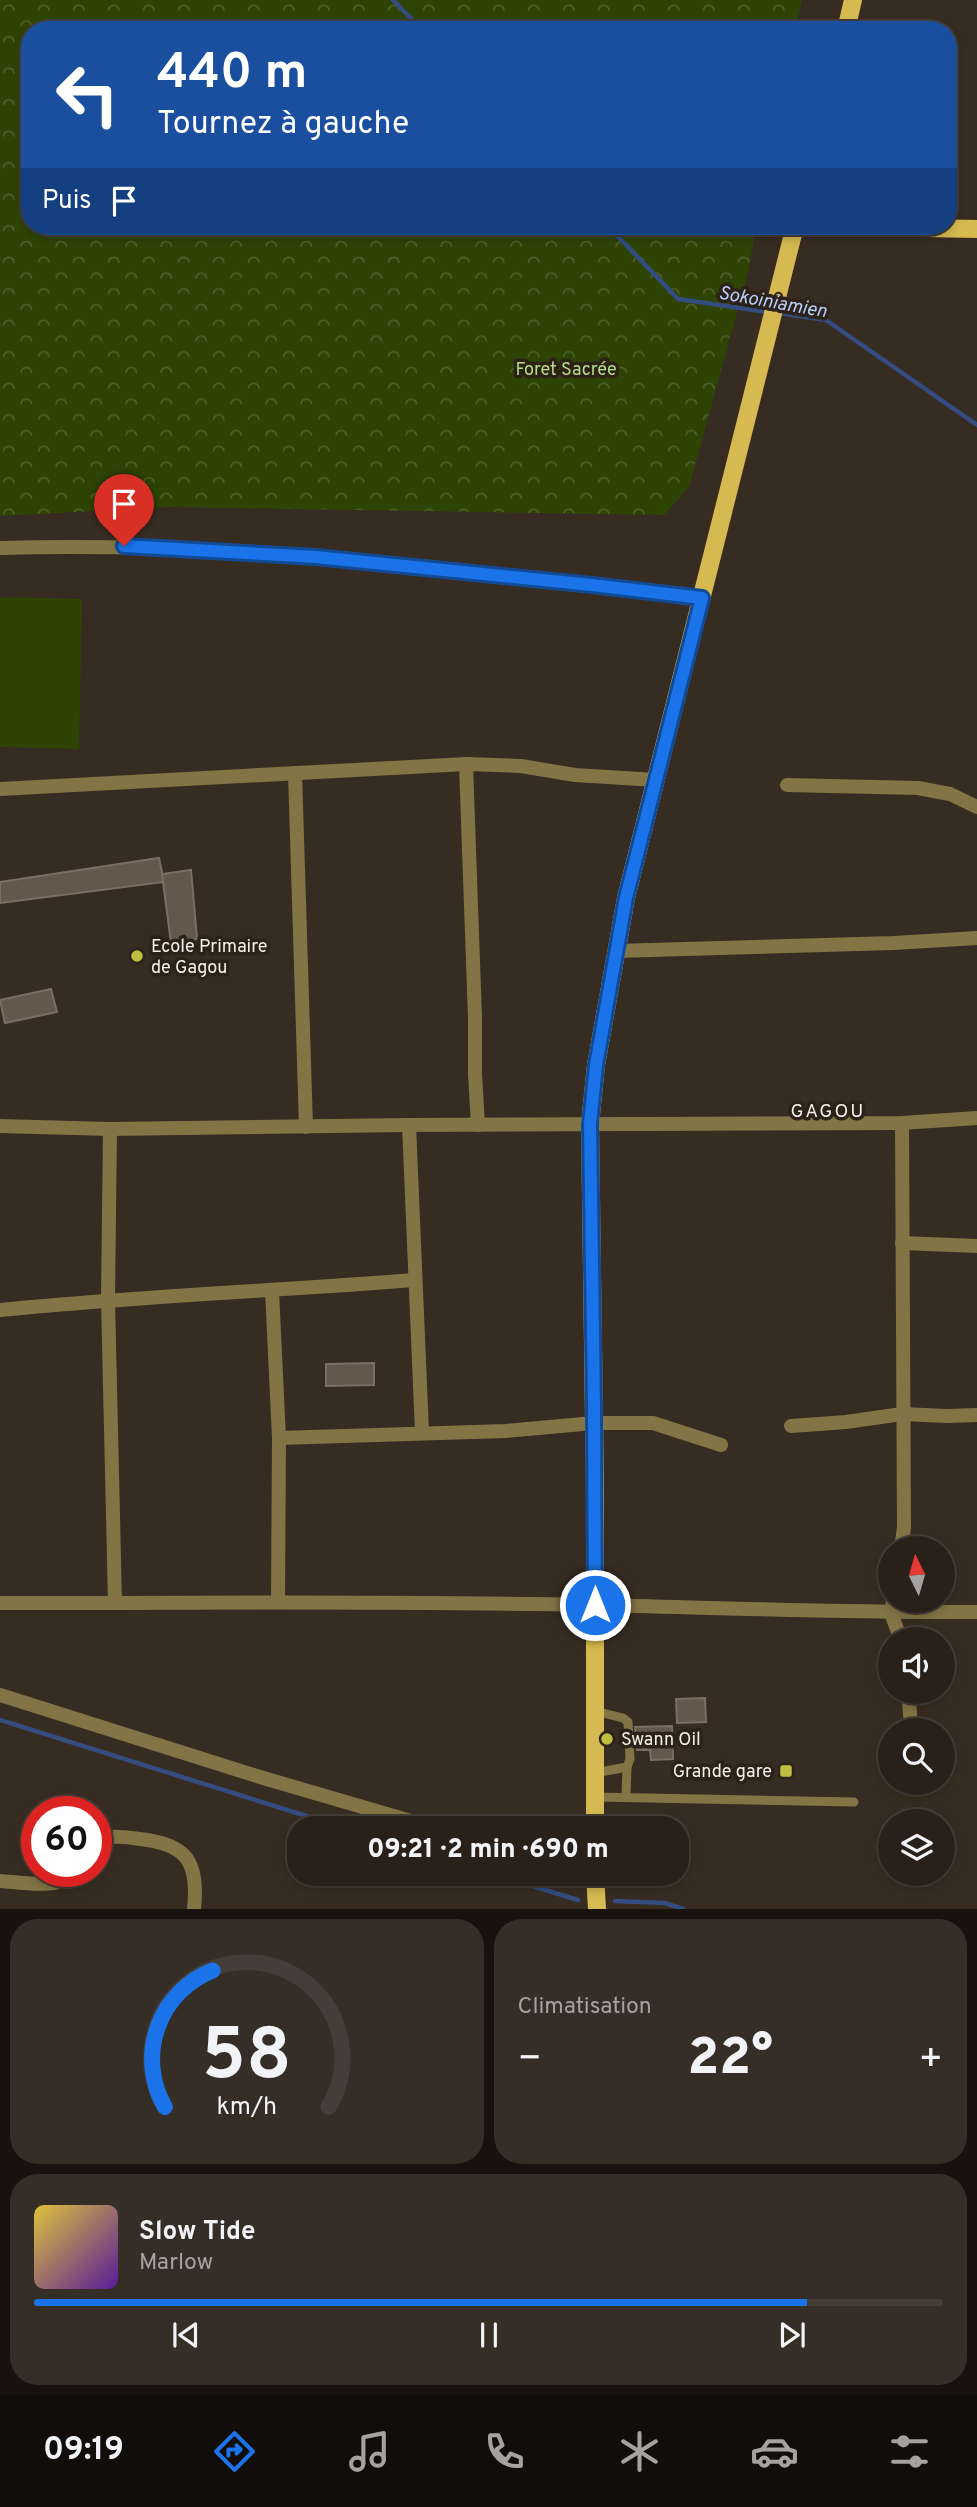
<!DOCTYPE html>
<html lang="fr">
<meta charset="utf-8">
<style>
body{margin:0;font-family:Overpass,sans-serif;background:#352e26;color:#f1f3f6;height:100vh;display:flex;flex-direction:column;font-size:26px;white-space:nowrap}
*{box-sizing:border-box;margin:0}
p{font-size:23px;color:#a5a3a2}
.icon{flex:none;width:38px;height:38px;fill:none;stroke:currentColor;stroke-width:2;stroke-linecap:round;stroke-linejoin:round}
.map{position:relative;height:1909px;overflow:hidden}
.details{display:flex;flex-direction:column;gap:10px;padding:10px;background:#17120e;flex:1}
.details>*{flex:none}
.banner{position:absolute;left:21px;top:21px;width:936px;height:214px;border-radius:28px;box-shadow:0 4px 10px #0003,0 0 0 2px #453e38;background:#1a4fa0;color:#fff;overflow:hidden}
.needle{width:46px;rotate:355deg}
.fabs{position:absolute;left:878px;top:1536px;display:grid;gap:14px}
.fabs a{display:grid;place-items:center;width:77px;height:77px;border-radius:50%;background:#292119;box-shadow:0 4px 10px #0003,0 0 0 2px #453e38;font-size:35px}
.speed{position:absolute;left:21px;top:1796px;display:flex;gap:14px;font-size:35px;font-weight:700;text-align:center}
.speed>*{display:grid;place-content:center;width:91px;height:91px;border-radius:50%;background:#292119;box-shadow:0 4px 10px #0003,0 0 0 2px #453e38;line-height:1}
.speed .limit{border:10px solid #d22;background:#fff;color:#111}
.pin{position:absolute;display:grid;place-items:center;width:60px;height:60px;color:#fff;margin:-72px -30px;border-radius:50% 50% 50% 0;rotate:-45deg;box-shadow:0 0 7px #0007}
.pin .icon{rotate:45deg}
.me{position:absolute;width:77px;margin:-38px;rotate:0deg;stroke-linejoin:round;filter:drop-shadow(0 0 5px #0008)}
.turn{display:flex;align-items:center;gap:24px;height:147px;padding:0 21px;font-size:32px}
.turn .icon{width:91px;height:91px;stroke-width:2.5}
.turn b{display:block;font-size:49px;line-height:60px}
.then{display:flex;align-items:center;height:66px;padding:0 21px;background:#0003;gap:14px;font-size:26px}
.big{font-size:52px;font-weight:800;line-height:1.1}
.details .tile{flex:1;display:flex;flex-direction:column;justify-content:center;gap:10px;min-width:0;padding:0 24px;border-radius:28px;background:#352e26}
.details .dial{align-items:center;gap:0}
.dial svg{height:182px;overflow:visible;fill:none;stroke:#453e38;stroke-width:7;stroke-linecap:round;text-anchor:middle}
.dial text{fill:#f1f3f6;stroke:none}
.song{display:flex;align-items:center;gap:21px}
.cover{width:84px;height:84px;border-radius:10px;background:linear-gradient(135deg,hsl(50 70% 55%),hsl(270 70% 35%))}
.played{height:7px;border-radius:4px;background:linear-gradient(90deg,#1a73e8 85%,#453e38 85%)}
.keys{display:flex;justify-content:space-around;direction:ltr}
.heat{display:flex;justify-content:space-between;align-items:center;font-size:38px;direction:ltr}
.details .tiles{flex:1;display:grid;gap:10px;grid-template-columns:1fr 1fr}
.tile:last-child{grid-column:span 2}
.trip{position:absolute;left:287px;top:1816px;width:402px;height:70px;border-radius:28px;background:#292119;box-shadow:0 4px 10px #0003,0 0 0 2px #453e38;font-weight:800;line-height:70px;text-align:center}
.dock{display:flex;height:112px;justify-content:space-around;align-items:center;background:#100d0a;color:#a5a3a2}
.dock .icon{width:49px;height:49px}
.dock .current{color:#1a73e8}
.dock b{font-size:32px;color:#f1f3f6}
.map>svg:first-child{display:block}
.forest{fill:url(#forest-crowns)}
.park{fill:#2e4405}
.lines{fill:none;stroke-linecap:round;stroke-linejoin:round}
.stream{stroke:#344c7f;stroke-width:4.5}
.building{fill:#64574b;stroke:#7c6e62;stroke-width:2}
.service{stroke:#827445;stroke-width:9}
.minor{stroke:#827445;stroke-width:14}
.tertiary{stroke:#827445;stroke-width:14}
.primary{stroke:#d6b950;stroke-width:18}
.route-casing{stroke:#114b97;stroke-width:18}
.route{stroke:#1a73e8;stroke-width:12}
.poi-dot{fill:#c0be40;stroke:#2d2218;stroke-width:2.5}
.labels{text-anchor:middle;stroke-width:7;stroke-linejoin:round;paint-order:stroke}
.park-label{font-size:18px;fill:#b6dd87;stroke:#2d2218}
.poi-label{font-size:18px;fill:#f7efe8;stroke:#2d2218;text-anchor:start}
.water-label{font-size:19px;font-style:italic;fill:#b6cdfd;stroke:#2d2218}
.neighbourhood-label{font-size:19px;letter-spacing:2px;fill:#f7efe8;stroke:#2d2218}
</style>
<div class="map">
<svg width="977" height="1909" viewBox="0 0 977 1909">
<defs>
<pattern id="forest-crowns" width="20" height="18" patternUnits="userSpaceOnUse" patternTransform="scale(1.75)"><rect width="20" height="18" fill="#2e4405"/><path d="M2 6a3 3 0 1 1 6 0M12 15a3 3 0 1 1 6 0" fill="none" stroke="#4d5f29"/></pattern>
</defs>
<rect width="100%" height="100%" fill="#372c21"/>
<!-- forest -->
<path class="forest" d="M0,0H802L795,30H30V226H756L748,272L689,487L664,515L171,507L0,516Z"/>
<!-- park -->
<path class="park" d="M0,597L82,599L79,749L0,747Z"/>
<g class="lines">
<!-- stream -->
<g class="stream">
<path d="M393,0L422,30"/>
<path d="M608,226L678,299L767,312"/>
<path d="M779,313L826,320L977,425"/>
<path d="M0,1720L348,1829"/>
<path d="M494,1874L578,1900"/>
<path d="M615,1901L665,1903L683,1909"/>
</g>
</g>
<!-- building -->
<g class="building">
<path d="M159,858L164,882L0,903V882Z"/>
<path d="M191,870L197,939L171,943L162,874Z"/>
<path d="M51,989L57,1012L5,1023L0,1000Z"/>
<path d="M374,1363V1385L326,1386V1364Z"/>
<path d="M705,1698L706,1722L677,1723L676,1699Z"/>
<path d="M672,1726L673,1759L651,1760L650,1750H637L635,1727Z"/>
</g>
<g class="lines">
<!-- service -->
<g class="service">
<path d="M595,1773L627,1767L630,1759L628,1722L623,1718L595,1711"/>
<path d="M595,1797L854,1802"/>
<path d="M626,1797L627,1767"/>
</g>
<!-- minor -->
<g class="minor">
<path d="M466,764L475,1018V1074L478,1125"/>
<path d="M295,773L306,1127"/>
<path d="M787,785L918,788L950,794L977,807"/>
<path d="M0,789L466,764L521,766L575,775L656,780"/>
<path d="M616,951L894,943L977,938"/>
<path d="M409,1125L422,1432"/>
<path d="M0,1126L110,1129L409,1125L902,1123L977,1118"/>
<path d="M902,1243L977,1246"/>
<path d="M272,1291L279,1438L278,1602"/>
<path d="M0,1310C138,1296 276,1291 415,1280"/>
<path d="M791,1426L846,1422L902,1414L947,1416L977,1415"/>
<path d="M279,1438L506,1431L594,1423H653L721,1445"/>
<path d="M901,1549L904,1527L902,1123"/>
<path d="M893,1601L891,1613L901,1640"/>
<path d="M0,1603H115L108,1299L110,1129"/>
<path d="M115,1603C275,1602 436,1602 596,1605C723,1608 850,1613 977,1612"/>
<path d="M908,1692L911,1724"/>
<path d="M0,1695L260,1777L438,1829"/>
<path d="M96,1840C110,1835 126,1837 140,1839C187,1844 199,1862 194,1909"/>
<path d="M0,1881C19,1882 65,1891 75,1871"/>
</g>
<!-- tertiary -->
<path class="tertiary" d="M0,548C235,541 469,570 702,598"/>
<!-- primary -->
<g class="primary">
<path d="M846,30L853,0"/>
<path d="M819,226L977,229"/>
<path d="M595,1829V1491L590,1124L596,1065L626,898L795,226"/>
<path d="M595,1874L597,1909"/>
</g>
</g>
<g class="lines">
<!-- route casing -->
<g class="route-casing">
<path id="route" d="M124,546L316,557L592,585L702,598L626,898L596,1065L590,1124L594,1405L595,1605"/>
</g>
<!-- route -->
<use href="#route" class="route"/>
</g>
<!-- markers -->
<g class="poi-dot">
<circle cx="137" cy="956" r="7"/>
<circle cx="607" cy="1739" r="7"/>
<rect x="779" y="1764" width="14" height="14" rx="3.5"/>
</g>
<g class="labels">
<!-- park labels -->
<g class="park-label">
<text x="566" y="375">Foret Sacrée</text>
</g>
<!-- poi labels -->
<g class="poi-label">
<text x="151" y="952">Ecole Primaire<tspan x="151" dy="21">de Gagou</tspan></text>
<text x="621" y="1745">Swann Oil</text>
<text x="772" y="1777" text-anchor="end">Grande gare</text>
</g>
<!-- water labels -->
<g class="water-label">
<text transform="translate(773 301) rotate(10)" y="7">Sokoiniamien</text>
</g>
<!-- neighbourhood labels -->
<g class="neighbourhood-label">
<text x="828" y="1117">GAGOU</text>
</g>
</g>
</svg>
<div class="fabs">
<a><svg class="needle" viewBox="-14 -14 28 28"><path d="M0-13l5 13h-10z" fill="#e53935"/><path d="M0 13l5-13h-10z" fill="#a5a3a2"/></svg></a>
<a><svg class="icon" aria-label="sound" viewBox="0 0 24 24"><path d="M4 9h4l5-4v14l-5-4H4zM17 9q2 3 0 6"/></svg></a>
<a><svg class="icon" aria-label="search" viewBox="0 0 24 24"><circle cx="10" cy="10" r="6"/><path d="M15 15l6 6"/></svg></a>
<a><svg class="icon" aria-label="layers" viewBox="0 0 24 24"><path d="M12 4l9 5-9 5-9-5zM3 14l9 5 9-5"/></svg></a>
</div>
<div class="speed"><div class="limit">60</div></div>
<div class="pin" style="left:124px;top:546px;background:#d93025"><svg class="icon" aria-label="arrive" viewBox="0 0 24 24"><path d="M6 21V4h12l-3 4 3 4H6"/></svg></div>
<svg class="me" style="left:595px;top:1605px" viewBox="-20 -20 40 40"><circle r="17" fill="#1a73e8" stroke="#fff" stroke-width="3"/><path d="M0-11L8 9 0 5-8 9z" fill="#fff"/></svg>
<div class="trip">09:21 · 2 min · 690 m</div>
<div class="banner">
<div class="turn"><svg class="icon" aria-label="left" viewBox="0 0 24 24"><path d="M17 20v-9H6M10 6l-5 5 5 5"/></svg><div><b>440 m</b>Tournez à gauche</div></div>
<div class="then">Puis<svg class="icon" aria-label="arrive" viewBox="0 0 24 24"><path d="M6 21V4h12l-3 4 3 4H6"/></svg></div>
</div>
</div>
<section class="details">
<div class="tiles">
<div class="tile dial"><svg viewBox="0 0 100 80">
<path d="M14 69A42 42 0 1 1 86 69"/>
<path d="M14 69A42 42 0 0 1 35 9" stroke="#1a73e8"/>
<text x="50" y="56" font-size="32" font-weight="700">58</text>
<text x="50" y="72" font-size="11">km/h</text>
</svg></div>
<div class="tile"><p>Climatisation</p>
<div class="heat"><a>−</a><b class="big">22°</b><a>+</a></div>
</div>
<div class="tile">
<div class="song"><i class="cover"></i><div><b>Slow Tide</b><p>Marlow</p></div></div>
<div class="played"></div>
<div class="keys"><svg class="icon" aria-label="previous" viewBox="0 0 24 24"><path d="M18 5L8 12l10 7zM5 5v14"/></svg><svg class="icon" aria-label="pause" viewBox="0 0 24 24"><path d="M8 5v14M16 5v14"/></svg><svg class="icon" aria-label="next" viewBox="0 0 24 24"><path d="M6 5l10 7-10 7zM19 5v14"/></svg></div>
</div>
</div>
</section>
<nav class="dock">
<b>09:19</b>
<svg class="icon current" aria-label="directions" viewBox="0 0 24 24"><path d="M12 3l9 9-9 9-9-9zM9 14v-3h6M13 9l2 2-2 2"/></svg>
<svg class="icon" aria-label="music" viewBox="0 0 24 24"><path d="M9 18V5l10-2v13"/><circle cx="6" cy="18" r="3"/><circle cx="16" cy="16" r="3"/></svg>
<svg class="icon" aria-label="phone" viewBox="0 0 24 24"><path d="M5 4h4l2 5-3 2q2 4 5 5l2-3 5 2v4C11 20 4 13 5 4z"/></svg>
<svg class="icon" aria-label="climate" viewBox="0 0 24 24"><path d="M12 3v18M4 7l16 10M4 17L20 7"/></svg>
<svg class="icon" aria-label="car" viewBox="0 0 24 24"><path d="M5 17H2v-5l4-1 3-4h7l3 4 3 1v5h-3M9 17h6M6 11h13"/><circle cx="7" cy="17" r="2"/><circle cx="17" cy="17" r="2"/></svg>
<svg class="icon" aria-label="filters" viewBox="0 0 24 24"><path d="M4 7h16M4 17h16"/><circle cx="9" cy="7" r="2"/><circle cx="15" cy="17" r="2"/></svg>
</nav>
